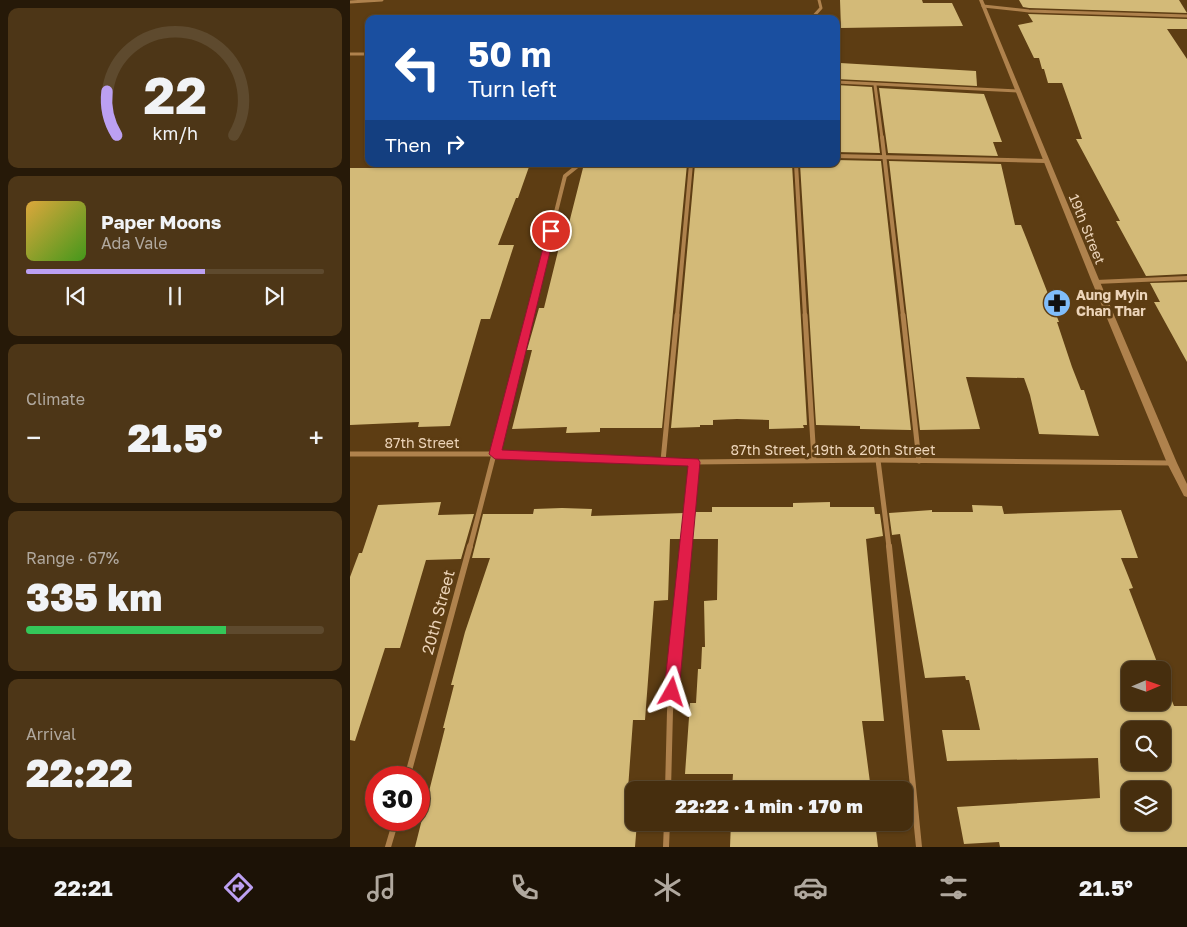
<!DOCTYPE html>
<meta charset="utf-8">
<style>
body{margin:0;font-family:"Golos Text",sans-serif;background:#4d3617;color:#f1f3f6;height:100vh;display:flex;flex-direction:column;font-size:19px;white-space:nowrap}
*{box-sizing:border-box;margin:0}
p{font-size:16px;color:#b0a89e}
.icon{flex:none;width:28px;height:28px;fill:none;stroke:currentColor;stroke-width:2;stroke-linecap:round;stroke-linejoin:round}
.map{position:relative;flex:1;overflow:hidden}
.panel{display:flex;flex-direction:column;gap:8px;padding:8px;background:#261908;width:350px}
.panel>*{flex:none}
.banner{position:absolute;left:15px;top:15px;width:475px;height:152px;border-radius:10px;box-shadow:0 1px 4px #0004,0 0 0 1px #5e4a2e;background:#1a4fa0;color:#fff;overflow:hidden}
.needle{width:32px;rotate:88deg}
.controls{position:absolute;left:771px;top:661px;display:grid;gap:10px}
.controls a{display:grid;place-items:center;width:50px;height:50px;border-radius:10px;background:#462e0e;box-shadow:0 1px 4px #0004,0 0 0 1px #5e4a2e;font-size:25px}
.speed{position:absolute;left:15px;top:766px;display:flex;gap:10px;font-size:25px;font-weight:700;text-align:center}
.speed>*{display:grid;place-content:center;width:65px;height:65px;border-radius:50%;background:#462e0e;box-shadow:0 1px 4px #0004,0 0 0 1px #5e4a2e;line-height:1}
.speed .limit{border:8px solid #d22;background:#fff;color:#111}
.pin{position:absolute;display:grid;place-items:center;width:42px;height:42px;color:#fff;margin:-21px;border:2px solid #fff;border-radius:50%;box-shadow:0 1px 5px #0007}
.me{position:absolute;width:55px;margin:-28px;rotate:6deg;stroke-linejoin:round;filter:drop-shadow(0 0 4px #0008)}
.turn{display:flex;align-items:center;gap:18px;height:105px;padding:0 20px;font-size:22px}
.turn .icon{width:65px;height:65px;stroke-width:2.5}
.turn b{display:block;font-size:35px;line-height:42px}
.then{display:flex;align-items:center;height:48px;padding:0 20px;background:#0003;gap:10px;font-size:19px}
.big{font-size:38px;font-weight:800;line-height:1.1}
.panel .widget{flex:1;display:flex;flex-direction:column;justify-content:center;gap:8px;min-width:0;padding:0 18px;border-radius:10px;background:#4d3617}
.panel .dial{align-items:center;gap:0}
.dial svg{height:130px;overflow:visible;fill:none;stroke:#5e4a2e;stroke-width:7;stroke-linecap:round;text-anchor:middle}
.dial text{fill:#f1f3f6;stroke:none}
.song{display:flex;align-items:center;gap:15px}
.cover{width:60px;height:60px;border-radius:8px;background:linear-gradient(135deg,hsl(40 70% 55%),hsl(100 70% 35%))}
.played{height:5px;border-radius:2px;background:linear-gradient(90deg,#bca0f2 60%,#5e4a2e 60%)}
.keys{display:flex;justify-content:space-around;direction:ltr}
.heat{display:flex;justify-content:space-between;align-items:center;font-size:28px;direction:ltr}
.charge{height:8px;border-radius:4px;background:linear-gradient(90deg,#34c759 67%,#5e4a2e 0)}
.trip{position:absolute;left:275px;top:781px;width:288px;height:50px;border-radius:10px;background:#462e0e;box-shadow:0 1px 4px #0004,0 0 0 1px #5e4a2e;font-weight:800;line-height:50px;text-align:center}
.tabs{display:flex;height:80px;justify-content:space-around;align-items:center;background:#1c1206;color:#b0a89e}
.tabs .icon{width:35px;height:35px}
.tabs .selected{color:#bca0f2}
.tabs b{font-size:22px;color:#f1f3f6}
main{display:flex;flex:1;min-height:0}
.map>svg:first-child{display:block}
.building{fill:#d3ba78;fill-rule:evenodd}
.lines{fill:none;stroke-linecap:round;stroke-linejoin:round}
.minor-far3{stroke:#af824d;stroke-width:3}
.minor-far2{stroke:#af824d;stroke-width:4}
.minor-far1{stroke:#af824d;stroke-width:5}
.minor{stroke:#af824d;stroke-width:6}
.tertiary{fill:#af824d;fill-rule:evenodd}
.route{fill:#e11d48;stroke:#92132f}
.labels{text-anchor:middle;stroke-width:5;stroke-linejoin:round;paint-order:stroke}
.street-label{font-size:14px;fill:#ecd4b9;stroke:#5d3d13}
.poi-label{font-size:14px;font-weight:bold;fill:#ecd4b9;stroke:#5d3d13;text-anchor:start}
.near-street-label{font-size:16px;fill:#ecd4b9;stroke:#5d3d13}
</style>
<main>
<section class="panel">
<div class="widget dial"><svg viewBox="0 0 100 80">
<path d="M14 69A42 42 0 1 1 86 69"/>
<path d="M14 69A42 42 0 0 1 8 42" stroke="#bca0f2"/>
<text x="50" y="56" font-size="32" font-weight="700">22</text>
<text x="50" y="72" font-size="11">km/h</text>
</svg></div>
<div class="widget">
<div class="song"><i class="cover"></i><div><b>Paper Moons</b><p>Ada Vale</p></div></div>
<div class="played"></div>
<div class="keys"><svg class="icon" aria-label="previous" viewBox="0 0 24 24"><path d="M18 5L8 12l10 7zM5 5v14"/></svg><svg class="icon" aria-label="pause" viewBox="0 0 24 24"><path d="M8 5v14M16 5v14"/></svg><svg class="icon" aria-label="next" viewBox="0 0 24 24"><path d="M6 5l10 7-10 7zM19 5v14"/></svg></div>
</div>
<div class="widget"><p>Climate</p>
<div class="heat"><a>−</a><b class="big">21.5°</b><a>+</a></div>
</div>
<div class="widget"><p>Range · 67%</p><b class="big">335 km</b><div class="charge"></div></div>
<div class="widget"><p>Arrival</p><b class="big">22:22</b></div>
</section>
<div class="map">
<svg width="837" height="847" viewBox="0 0 837 847">
<rect width="100%" height="100%" fill="#5d3d13"/>
<!-- building -->
<g class="building">
<path d="M490,0H572L573,3H602L613,26L491,28Z"/>
<path d="M669,0H829L837,13L679,8L673,7Z"/>
<path d="M678,14L837,19V29H817L837,59V274L796,276L766,221H770L726,139H732L712,83H698L694,69H692L689,58H684L668,25L683,22Z"/>
<path d="M490,63L626,71L627,86L486,79Z"/>
<path d="M486,85L522,87L530,153L486,152Z"/>
<path d="M529,88L634,94L652,142H643L648,156L538,153Z"/>
<path d="M486,160L531,161L561,430L510,429V426L466,425L450,164H486Z"/>
<path d="M539,161L651,164L665,225H671L677,240L709,322H707L722,367L731,390H734L749,436L689,434L680,395L674,378L616,377L630,429L570,430Z"/>
<path d="M95,164H180L168,198H166L148,245H164L140,319H131L100,426L68,427L69,422L0,425V168H93Z"/>
<path d="M234,164H337L312,428H250V432L216,433L217,427L162,429L182,350H177L189,308H194L212,235H216Z"/>
<path d="M345,164H442L457,425H453L454,428L419,429V420L387,419L363,420V425H350V427L321,428Z"/>
<path d="M837,282V362L804,302H810L800,283Z"/>
<path d="M91,502L88,515L124,514L111,559L76,560L50,648H35L5,741L0,740V577L9,553H12L28,505Z"/>
<path d="M480,502V507H524L525,514H530L533,536L516,539L534,721H512L521,790H382L383,774H335L340,703H346L348,669H351L352,647H355L354,601L367,600L368,539H341L344,512H362V507H443V503Z"/>
<path d="M622,505L652,506L654,514L771,510L788,558H771L783,588L779,589L810,670H780V702H812V676L824,706H837V847H650L649,842L614,844L607,807L750,798L748,758L597,761L592,730H630L619,680H616L615,676L575,678L550,534L542,535L539,513L582,510V512H623ZM780,730H812V762H780ZM780,790H812V822H780Z"/>
<path d="M212,508L242,509L241,516L335,513L332,539H320L318,600L304,601L295,720H283L278,789L289,788L284,790V822H287L285,847H65L95,728H93L104,685H101L115,632L140,558H122L133,514H183L184,509Z"/>
<path d="M381,822H525L528,847H380Z"/>
</g>
<g class="lines">
<!-- minor-far3 -->
<g class="minor-far3">
<path d="M0,2L32,0"/>
<path d="M633,6L679,11L837,16"/>
<path d="M461,19L471,8L469,0"/>
<path d="M0,54H19"/>
<path d="M486,82L668,91"/>
<path d="M525,85L532,138"/>
</g>
<!-- minor-far2 -->
<g class="minor-far2">
<path d="M532,137L553,316"/>
<path d="M486,156L696,161"/>
<path d="M446,164L455,316"/>
<path d="M746,282L837,278"/>
<path d="M180,316L215,176L230,164"/>
<path d="M327,316L341,164"/>
</g>
<!-- minor-far1 -->
<g class="minor-far1">
<path d="M455,315L464,460"/>
<path d="M553,315L569,461"/>
<path d="M0,454H145L344,462L528,460L822,463"/>
<path d="M528,460L539,547"/>
<path d="M313,461L327,315"/>
<path d="M120,547L180,315"/>
<path d="M336,547L344,462"/>
</g>
<!-- minor -->
<g class="minor">
<path d="M539,546L569,847"/>
<path d="M57,778L120,546"/>
<path d="M318,790L320,711L336,546"/>
<path d="M38,847L46,820"/>
<path d="M316,847L317,822"/>
</g>
<!-- tertiary -->
<path class="tertiary" d="M629,0H633L750,282L827,463L837,484V497L834,496L817,463L742,282Z"/>
</g>
<!-- route -->
<path class="route" d="M198,229L205,231L152,450L348,459L350,462L329,692L327,696L322,698L316,696L314,692L338,466L145,459L139,454Z"/>
<!-- icons -->
<defs>
<g id="pharmacy-disc" transform="scale(1.4375)"><circle r="9.5" fill="#80bdfa" stroke="#5d3d13"/><path d="M-2-6h4v4h4v4h-4v4h-4v-4h-4v-4h4Z" fill="#111"/></g>
</defs>
<g fill-rule="evenodd">
<use href="#pharmacy-disc" x="707" y="303"/>
</g>
<g class="labels">
<!-- street labels -->
<g class="street-label">
<text transform="translate(737 229) rotate(68)" y="5">19th Street</text>
<text x="72" y="448">87th Street</text>
<text x="483" y="455">87th Street, 19th &amp; 20th Street</text>
</g>
<!-- poi labels -->
<g class="poi-label">
<text x="726" y="300">Aung Myin<tspan x="726" dy="16">Chan Thar</tspan></text>
</g>
<!-- near-street labels -->
<g class="near-street-label">
<text transform="translate(88 612) rotate(-75)" y="6">20th Street</text>
</g>
</g>
</svg>
<div class="controls">
<a><svg class="needle" viewBox="-14 -14 28 28"><path d="M0-13l5 13h-10z" fill="#e53935"/><path d="M0 13l5-13h-10z" fill="#b0a89e"/></svg></a>
<a><svg class="icon" aria-label="search" viewBox="0 0 24 24"><circle cx="10" cy="10" r="6"/><path d="M15 15l6 6"/></svg></a>
<a><svg class="icon" aria-label="layers" viewBox="0 0 24 24"><path d="M12 4l9 5-9 5-9-5zM3 14l9 5 9-5"/></svg></a>
</div>
<div class="speed"><div class="limit">30</div></div>
<div class="pin" style="left:201px;top:231px;background:#d93025"><svg class="icon" aria-label="arrive" viewBox="0 0 24 24"><path d="M6 21V4h12l-3 4 3 4H6"/></svg></div>
<svg class="me" style="left:322px;top:692px" viewBox="-20 -20 40 40"><path d="M0-17L14 15 0 8-14 15z" fill="#e11d48" stroke="#fff" stroke-width="4"/></svg>
<div class="trip">22:22 · 1 min · 170 m</div>
<div class="banner">
<div class="turn"><svg class="icon" aria-label="left" viewBox="0 0 24 24"><path d="M17 20v-9H6M10 6l-5 5 5 5"/></svg><div><b>50 m</b>Turn left</div></div>
<div class="then">Then<svg class="icon" aria-label="right" viewBox="0 0 24 24"><path d="M7 20v-9h11M14 6l5 5-5 5"/></svg></div>
</div>
</div>
</main>
<nav class="tabs">
<b>22:21</b>
<svg class="icon selected" aria-label="directions" viewBox="0 0 24 24"><path d="M12 3l9 9-9 9-9-9zM9 14v-3h6M13 9l2 2-2 2"/></svg>
<svg class="icon" aria-label="music" viewBox="0 0 24 24"><path d="M9 18V5l10-2v13"/><circle cx="6" cy="18" r="3"/><circle cx="16" cy="16" r="3"/></svg>
<svg class="icon" aria-label="phone" viewBox="0 0 24 24"><path d="M5 4h4l2 5-3 2q2 4 5 5l2-3 5 2v4C11 20 4 13 5 4z"/></svg>
<svg class="icon" aria-label="climate" viewBox="0 0 24 24"><path d="M12 3v18M4 7l16 10M4 17L20 7"/></svg>
<svg class="icon" aria-label="car" viewBox="0 0 24 24"><path d="M5 17H2v-5l4-1 3-4h7l3 4 3 1v5h-3M9 17h6M6 11h13"/><circle cx="7" cy="17" r="2"/><circle cx="17" cy="17" r="2"/></svg>
<svg class="icon" aria-label="filters" viewBox="0 0 24 24"><path d="M4 7h16M4 17h16"/><circle cx="9" cy="7" r="2"/><circle cx="15" cy="17" r="2"/></svg>
<b>21.5°</b>
</nav>
